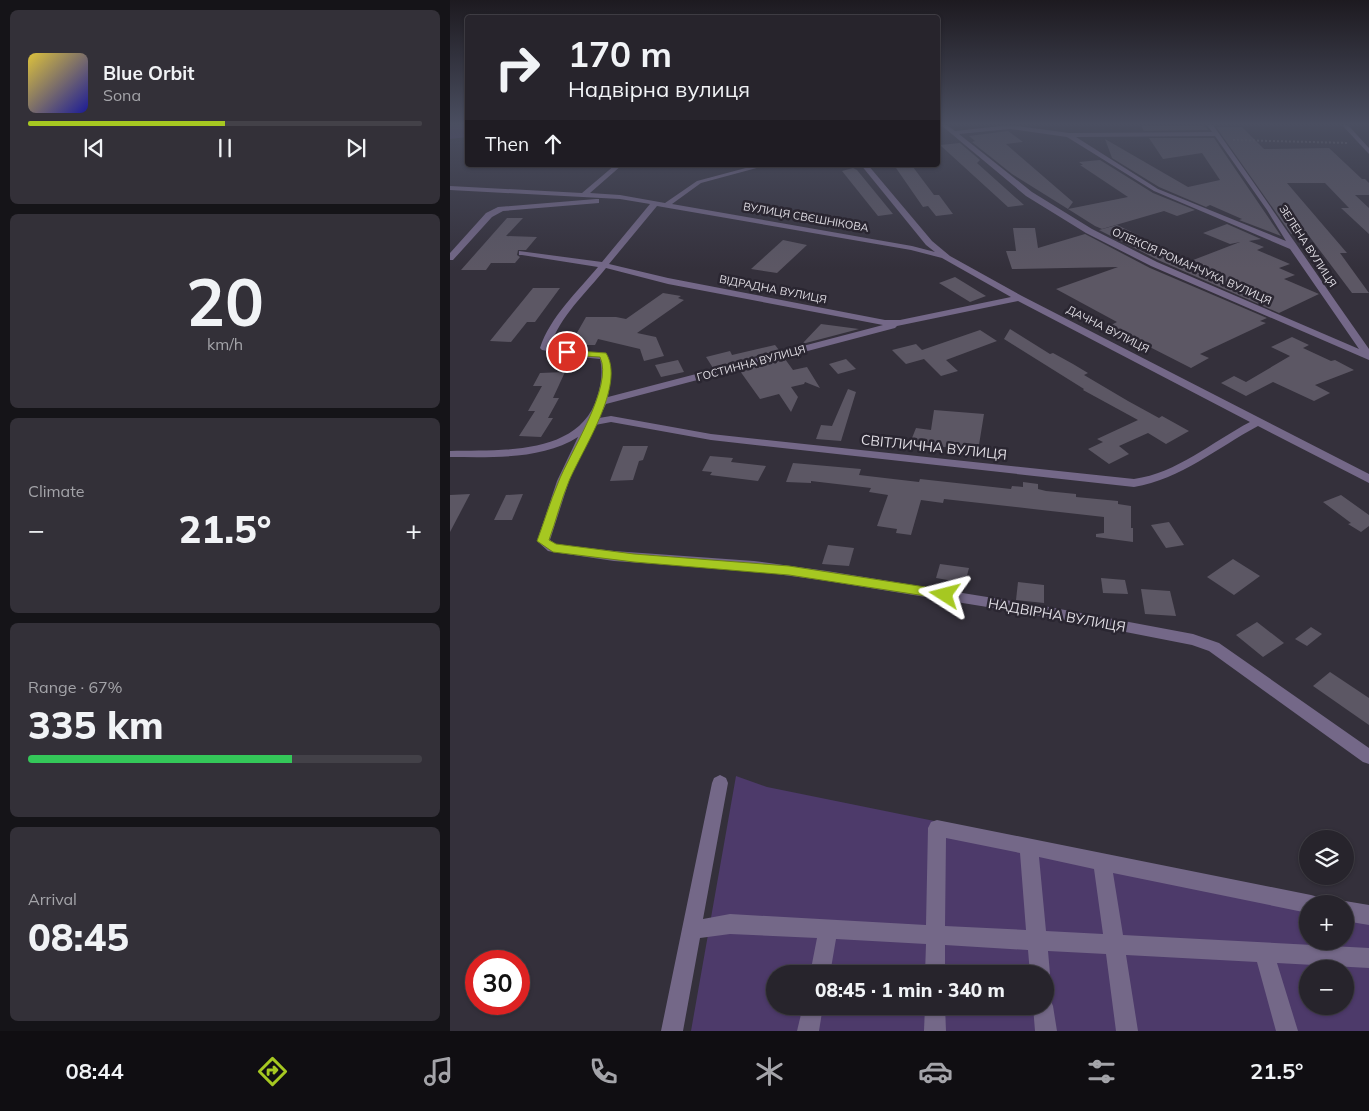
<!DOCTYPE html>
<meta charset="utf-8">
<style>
body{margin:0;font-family:Mulish,sans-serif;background:#333038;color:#f1f3f6;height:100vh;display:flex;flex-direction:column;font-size:19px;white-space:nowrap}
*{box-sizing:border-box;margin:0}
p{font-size:16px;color:#a4a4a9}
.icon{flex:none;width:28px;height:28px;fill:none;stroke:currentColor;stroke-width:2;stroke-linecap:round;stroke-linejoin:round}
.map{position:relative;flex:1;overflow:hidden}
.side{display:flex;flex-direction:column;gap:10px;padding:10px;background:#151418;width:450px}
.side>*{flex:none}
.top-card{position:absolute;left:15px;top:15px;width:475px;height:152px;border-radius:5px;box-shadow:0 1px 4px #0004,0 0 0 1px #434148;background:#27242c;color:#f1f3f6;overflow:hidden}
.fabs{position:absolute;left:849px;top:830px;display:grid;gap:10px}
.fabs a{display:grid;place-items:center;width:55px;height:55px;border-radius:50%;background:#27242c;box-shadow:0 1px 4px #0004,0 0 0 1px #434148;font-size:25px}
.speed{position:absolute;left:15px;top:950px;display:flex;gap:10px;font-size:25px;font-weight:700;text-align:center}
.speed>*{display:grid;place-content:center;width:65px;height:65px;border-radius:50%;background:#27242c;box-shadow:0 1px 4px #0004,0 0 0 1px #434148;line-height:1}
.speed .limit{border:8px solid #d22;background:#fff;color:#111}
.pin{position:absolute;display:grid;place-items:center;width:42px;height:42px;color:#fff;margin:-21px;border:2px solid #fff;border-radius:50%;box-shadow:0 1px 5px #0007}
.me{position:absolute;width:55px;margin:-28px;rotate:279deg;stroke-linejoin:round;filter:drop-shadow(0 0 4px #0008)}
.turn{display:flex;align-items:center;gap:18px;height:105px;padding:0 20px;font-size:22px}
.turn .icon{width:65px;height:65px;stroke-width:2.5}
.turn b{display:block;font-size:35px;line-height:42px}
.then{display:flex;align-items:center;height:48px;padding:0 20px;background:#0003;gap:10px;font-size:19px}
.big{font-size:38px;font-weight:800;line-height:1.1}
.side .tile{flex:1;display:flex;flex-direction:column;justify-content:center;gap:8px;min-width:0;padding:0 18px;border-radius:8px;background:#333038}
.side .dial{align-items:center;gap:0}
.dial b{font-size:65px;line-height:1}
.song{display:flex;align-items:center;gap:15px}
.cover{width:60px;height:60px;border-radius:8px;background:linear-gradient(135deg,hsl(50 70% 55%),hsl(240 70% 35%))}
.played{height:5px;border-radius:2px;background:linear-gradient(90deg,#a6c821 50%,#434148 50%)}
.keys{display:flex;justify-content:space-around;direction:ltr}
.heat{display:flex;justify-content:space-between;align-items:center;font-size:28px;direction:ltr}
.charge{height:8px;border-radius:4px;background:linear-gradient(90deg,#34c759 67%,#434148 0)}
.trip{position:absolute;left:316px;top:965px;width:288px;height:50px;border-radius:25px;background:#27242c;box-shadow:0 1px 4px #0004,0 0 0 1px #434148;font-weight:800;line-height:50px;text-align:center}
.dock{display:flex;height:80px;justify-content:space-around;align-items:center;background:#100e12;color:#a4a4a9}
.dock .icon{width:35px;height:35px}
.dock .on{color:#a6c821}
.dock b{font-size:22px;color:#f1f3f6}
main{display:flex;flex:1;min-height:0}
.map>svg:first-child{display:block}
.green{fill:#4d3a6a;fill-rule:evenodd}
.building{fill:#5c5764}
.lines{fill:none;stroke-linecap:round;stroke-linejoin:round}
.path{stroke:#6a6770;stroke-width:2;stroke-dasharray:2 2;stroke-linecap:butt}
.minor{fill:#746888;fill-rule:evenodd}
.route{fill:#a6c821;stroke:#6c8215}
.labels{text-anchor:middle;stroke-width:5;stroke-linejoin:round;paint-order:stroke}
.far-street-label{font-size:11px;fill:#dfdce3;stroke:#2a2631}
.street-label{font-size:14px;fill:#dfdce3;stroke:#2a2631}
</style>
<main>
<section class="side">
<div class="tile">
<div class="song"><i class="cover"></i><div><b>Blue Orbit</b><p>Sona</p></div></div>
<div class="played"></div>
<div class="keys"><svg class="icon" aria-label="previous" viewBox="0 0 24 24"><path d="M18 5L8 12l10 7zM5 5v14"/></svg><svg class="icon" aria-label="pause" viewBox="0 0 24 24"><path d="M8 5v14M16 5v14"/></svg><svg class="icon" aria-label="next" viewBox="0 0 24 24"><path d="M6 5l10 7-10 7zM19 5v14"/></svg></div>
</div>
<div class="tile dial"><b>20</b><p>km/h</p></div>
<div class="tile"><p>Climate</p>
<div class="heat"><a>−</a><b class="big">21.5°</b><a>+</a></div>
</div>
<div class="tile"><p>Range · 67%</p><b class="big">335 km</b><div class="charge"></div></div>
<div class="tile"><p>Arrival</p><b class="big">08:45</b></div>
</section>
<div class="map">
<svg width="919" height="1031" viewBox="0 0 919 1031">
<rect width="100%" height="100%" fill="#34303b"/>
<!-- green -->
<g class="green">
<path d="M0,125H17V137L0,139Z"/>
<path d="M286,776L317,787L894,904H858V941H895V904L919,909V1031H241ZM858,969H895V1006H858ZM325,974H595V1006H325Z"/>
</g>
<!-- building -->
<g class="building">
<path d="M691,126H753L756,127L758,130L694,131Z"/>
<path d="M766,127H792L814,149L879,148L912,179H915L919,183V195H905L919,208V234L891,208H899L875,183H837L897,253H890L919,293H902L856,232L841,234Z"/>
<path d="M558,131L573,142L556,144L623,202L618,209L562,174L522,142L525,141L519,136Z"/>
<path d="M699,138H764L831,236L789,220L792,219L760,205L756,207L709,187L662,158L655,139L738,187L770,180L752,153L713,159Z"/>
<path d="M510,143L530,160L527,163L574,205L558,207L490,145Z"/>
<path d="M650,160L703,193L745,210L727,216L714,211L652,229L645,226L618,209L678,197L630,165H633L629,162Z"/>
<path d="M463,167L484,195H489L503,214L486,216L478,206L473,207L446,168Z"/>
<path d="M403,168L407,170L443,214L428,216L392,171Z"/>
<path d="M57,218H73L56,236L87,237L76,250H68L67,255L70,257L65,263H41L36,270H11Z"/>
<path d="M777,224L811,239L799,241L814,247L807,250L840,264L829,268L845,275L834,279L869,294L829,313L708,260L649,230L667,225L688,235L683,237L738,262L790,242L780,244L753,233Z"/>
<path d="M563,228H585L588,248L635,234L700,268L817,318L810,321L816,323L750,354L759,358L741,368L686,340L689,339L661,325L667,322L606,289L668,267L562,269L556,251H566Z"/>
<path d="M333,240L357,245L327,273L301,269Z"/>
<path d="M505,277L536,296L520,302L489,283Z"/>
<path d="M83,288H110L85,322H77L61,342L40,341Z"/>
<path d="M213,293L231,296L228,298L234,300L187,333L206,337L214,356L194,361L190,349L148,339L145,345H120L136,317H166L176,319Z"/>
<path d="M371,324L409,329L352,344Z"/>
<path d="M560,329L600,354L603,353L623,364L638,373L634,375L678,401L709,418L712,416L739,431L716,444L698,433L669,446L679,454L659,464L638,449L653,442L647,439L688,420L633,390L634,389L554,339Z"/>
<path d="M530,330L547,341L496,360L508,371L491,376L474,359L456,364L442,350L466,344L472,350Z"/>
<path d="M842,337L859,345L853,348L881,361L885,360L904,370L865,385L880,393L864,401L823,382L796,396L771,383L784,376L796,382L840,356L821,347Z"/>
<path d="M325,345L329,350L263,368L256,357L280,351L282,355Z"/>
<path d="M335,359L343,370L357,367L370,388L355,382L354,384L341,387L348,397L341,412L329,394L310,399L290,371Z"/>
<path d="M396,359L406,369L388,374L379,364Z"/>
<path d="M228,360L234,372L211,377L205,365Z"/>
<path d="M115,372L103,398H109L98,418H103L91,437L69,436L85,411H78L92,386H83L90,373Z"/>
<path d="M398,389L406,392L391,441L366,439L371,425L382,426Z"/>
<path d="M484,410L534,414L528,451L460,443L466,428L481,430Z"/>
<path d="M173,446H198L193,460L189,461L183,480L160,481Z"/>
<path d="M260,456L283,458L281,462L316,466L308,481L260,475L262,472L252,471Z"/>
<path d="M343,463L411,469L409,475L469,482L470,479L561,489L562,486L573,487V482L588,484V489L596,491L626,494V497L668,501V504L681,506V528H683V542L646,537V534L654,533V517L494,499L493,503L471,500L461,535L446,533L447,529L427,526L438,495L419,492L421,488L361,481V483L336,482Z"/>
<path d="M20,494L0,532V495Z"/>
<path d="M73,494L62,520H44L56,495Z"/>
<path d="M891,495L919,515V526L911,532L898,524L901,523L873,502Z"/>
<path d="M719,522L734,545L716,548L701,525Z"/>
<path d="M378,545L404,548L399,566L372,564Z"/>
<path d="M783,559L810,576L784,595L757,577Z"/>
<path d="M490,564L519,568L515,583L486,578Z"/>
<path d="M651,578L675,580L678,594L653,593Z"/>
<path d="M568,582L594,585V603L566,600Z"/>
<path d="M691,589L720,591L726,616L695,614Z"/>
<path d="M807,622L834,643L813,657L786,635Z"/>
<path d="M861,627L872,634L857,646L845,639Z"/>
<path d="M880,672L919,698V725L863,686Z"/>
</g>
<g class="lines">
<!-- path -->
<g class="path">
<path d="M16,138L18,137"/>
<path d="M783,140L899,143"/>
</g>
<!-- minor -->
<g class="minor">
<path d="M491,125H497L505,131L560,125L619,133L762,132L757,125H763C816,199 866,274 919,349V360L701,266L636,233L576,196ZM560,129L617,137L704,191L840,249L909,349L707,262L642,229L582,192L509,134ZM765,136L817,210L836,241L708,189L626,137Z"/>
<path d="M892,125H898L919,148V154Z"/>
<path d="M165,165H172L140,193L170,195L215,203L247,181L307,165H318L251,183L222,204L462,246L485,252L476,245L411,165H418L482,241L500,256L572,296L919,474V483L808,426C767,448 731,479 684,487L261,440L161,422L145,425L119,481L100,540L106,544L164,551L304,561L377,571L599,607L743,634L769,643L919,748V764L913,762L759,651L742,645L599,617L377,581L304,571L164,561L103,552L98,551L87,541L107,481L128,437C92,460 42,457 0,457V451C49,450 130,456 147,397C151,385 153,372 150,359L111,355L108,354V350L156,353L161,371L158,397L433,325L218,284L156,268C137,292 109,317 100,347L105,350L103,352L92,350L90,348C100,317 128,291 148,267L72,255H69V251L152,262L200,204L170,199L0,190V186L132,193ZM207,206L461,250L492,258L561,297L450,320H435L218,278L159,264ZM568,301L800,422C762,442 727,473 684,479L261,434L161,416L149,418L156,404L445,328L447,326Z"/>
<path d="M146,199H149V203L53,211L42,217L3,260H0V253L36,213L48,207Z"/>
<path d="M270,775L276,778L278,783L253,919L280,914L476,925L478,828L481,822L487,820L861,895L868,897L870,904H858V913L663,873L673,935L919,948V968L827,963L848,1031H826L807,962L676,955L688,1031H666L656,954L598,951L600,974L595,982V974H580L578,950L495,945V974H475L476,944L386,939L380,974H360L367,938L280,934L250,938L233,1031H211L262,783L264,778ZM496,838L570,853L576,930L495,926ZM589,857L644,869L653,934L596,931Z"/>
<path d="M895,901L919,905V925L895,921V904H889Z"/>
<path d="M595,996L600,999L603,1006L607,1031H585L583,1006H595Z"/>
<path d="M353,1006H373L369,1031H347Z"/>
<path d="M475,1006H495L496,1031H474Z"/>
</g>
</g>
<!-- sky -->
<linearGradient id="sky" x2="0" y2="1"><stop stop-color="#1d1a20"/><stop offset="0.46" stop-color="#4a4e60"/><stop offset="1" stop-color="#4a4e60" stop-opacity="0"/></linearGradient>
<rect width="919" height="269" fill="url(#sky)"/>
<!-- route -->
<path class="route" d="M114,350L156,353C176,385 132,450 119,481C111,500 106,521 99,540L106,544L184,554L339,566L495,590L499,591L501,595L499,598L495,599L339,575L184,562L103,552L87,541C94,522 100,502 108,483C119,454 164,386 150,357L117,355L113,352Z"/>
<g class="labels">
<!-- far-street labels -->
<g class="far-street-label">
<text transform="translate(356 217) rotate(10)" y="4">ВУЛИЦЯ СВЄШНІКОВА</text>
<text transform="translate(858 246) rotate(57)" y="4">ЗЕЛЕНА ВУЛИЦЯ</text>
<text transform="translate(742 266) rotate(24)" y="4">ОЛЕКСІЯ РОМАНЧУКА ВУЛИЦЯ</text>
<text transform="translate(323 289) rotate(11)" y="4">ВІДРАДНА ВУЛИЦЯ</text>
<text transform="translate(658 329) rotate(27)" y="4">ДАЧНА ВУЛИЦЯ</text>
<text transform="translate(301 363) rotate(-15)" y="4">ГОСТИННА ВУЛИЦЯ</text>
</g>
<!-- street labels -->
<g class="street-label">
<text transform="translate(484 447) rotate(6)" y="5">СВІТЛИЧНА ВУЛИЦЯ</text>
<text transform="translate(607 615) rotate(10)" y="5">НАДВІРНА ВУЛИЦЯ</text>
</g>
</g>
</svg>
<div class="fabs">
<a><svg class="icon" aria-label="layers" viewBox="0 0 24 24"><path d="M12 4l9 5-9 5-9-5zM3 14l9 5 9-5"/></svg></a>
<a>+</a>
<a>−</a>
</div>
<div class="speed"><div class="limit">30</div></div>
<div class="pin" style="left:117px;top:352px;background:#d93025"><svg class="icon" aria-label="arrive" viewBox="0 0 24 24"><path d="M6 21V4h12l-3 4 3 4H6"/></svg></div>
<svg class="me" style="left:495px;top:595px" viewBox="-20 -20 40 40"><path d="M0-17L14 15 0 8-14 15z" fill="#a6c821" stroke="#fff" stroke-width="4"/></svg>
<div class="trip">08:45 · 1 min · 340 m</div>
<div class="top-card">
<div class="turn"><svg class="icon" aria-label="right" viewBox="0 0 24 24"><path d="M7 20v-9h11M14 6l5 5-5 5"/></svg><div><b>170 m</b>Надвірна вулиця</div></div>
<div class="then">Then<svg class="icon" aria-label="ahead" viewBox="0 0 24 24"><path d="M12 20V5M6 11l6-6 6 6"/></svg></div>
</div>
</div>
</main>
<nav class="dock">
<b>08:44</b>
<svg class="icon on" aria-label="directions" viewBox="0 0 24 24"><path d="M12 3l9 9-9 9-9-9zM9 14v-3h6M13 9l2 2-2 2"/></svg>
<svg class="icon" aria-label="music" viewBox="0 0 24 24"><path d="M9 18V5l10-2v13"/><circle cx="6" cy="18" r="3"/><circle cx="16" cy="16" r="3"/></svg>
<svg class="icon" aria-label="phone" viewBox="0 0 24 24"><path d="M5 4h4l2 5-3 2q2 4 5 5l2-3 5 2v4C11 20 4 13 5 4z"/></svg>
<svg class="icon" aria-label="climate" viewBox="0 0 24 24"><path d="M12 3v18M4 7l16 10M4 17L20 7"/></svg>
<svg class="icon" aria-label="car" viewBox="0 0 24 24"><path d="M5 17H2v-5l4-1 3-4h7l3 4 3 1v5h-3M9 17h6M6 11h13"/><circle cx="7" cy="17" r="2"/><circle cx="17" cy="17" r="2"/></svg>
<svg class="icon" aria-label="filters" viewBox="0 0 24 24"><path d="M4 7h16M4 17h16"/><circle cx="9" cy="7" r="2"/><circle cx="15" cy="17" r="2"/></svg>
<b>21.5°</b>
</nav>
